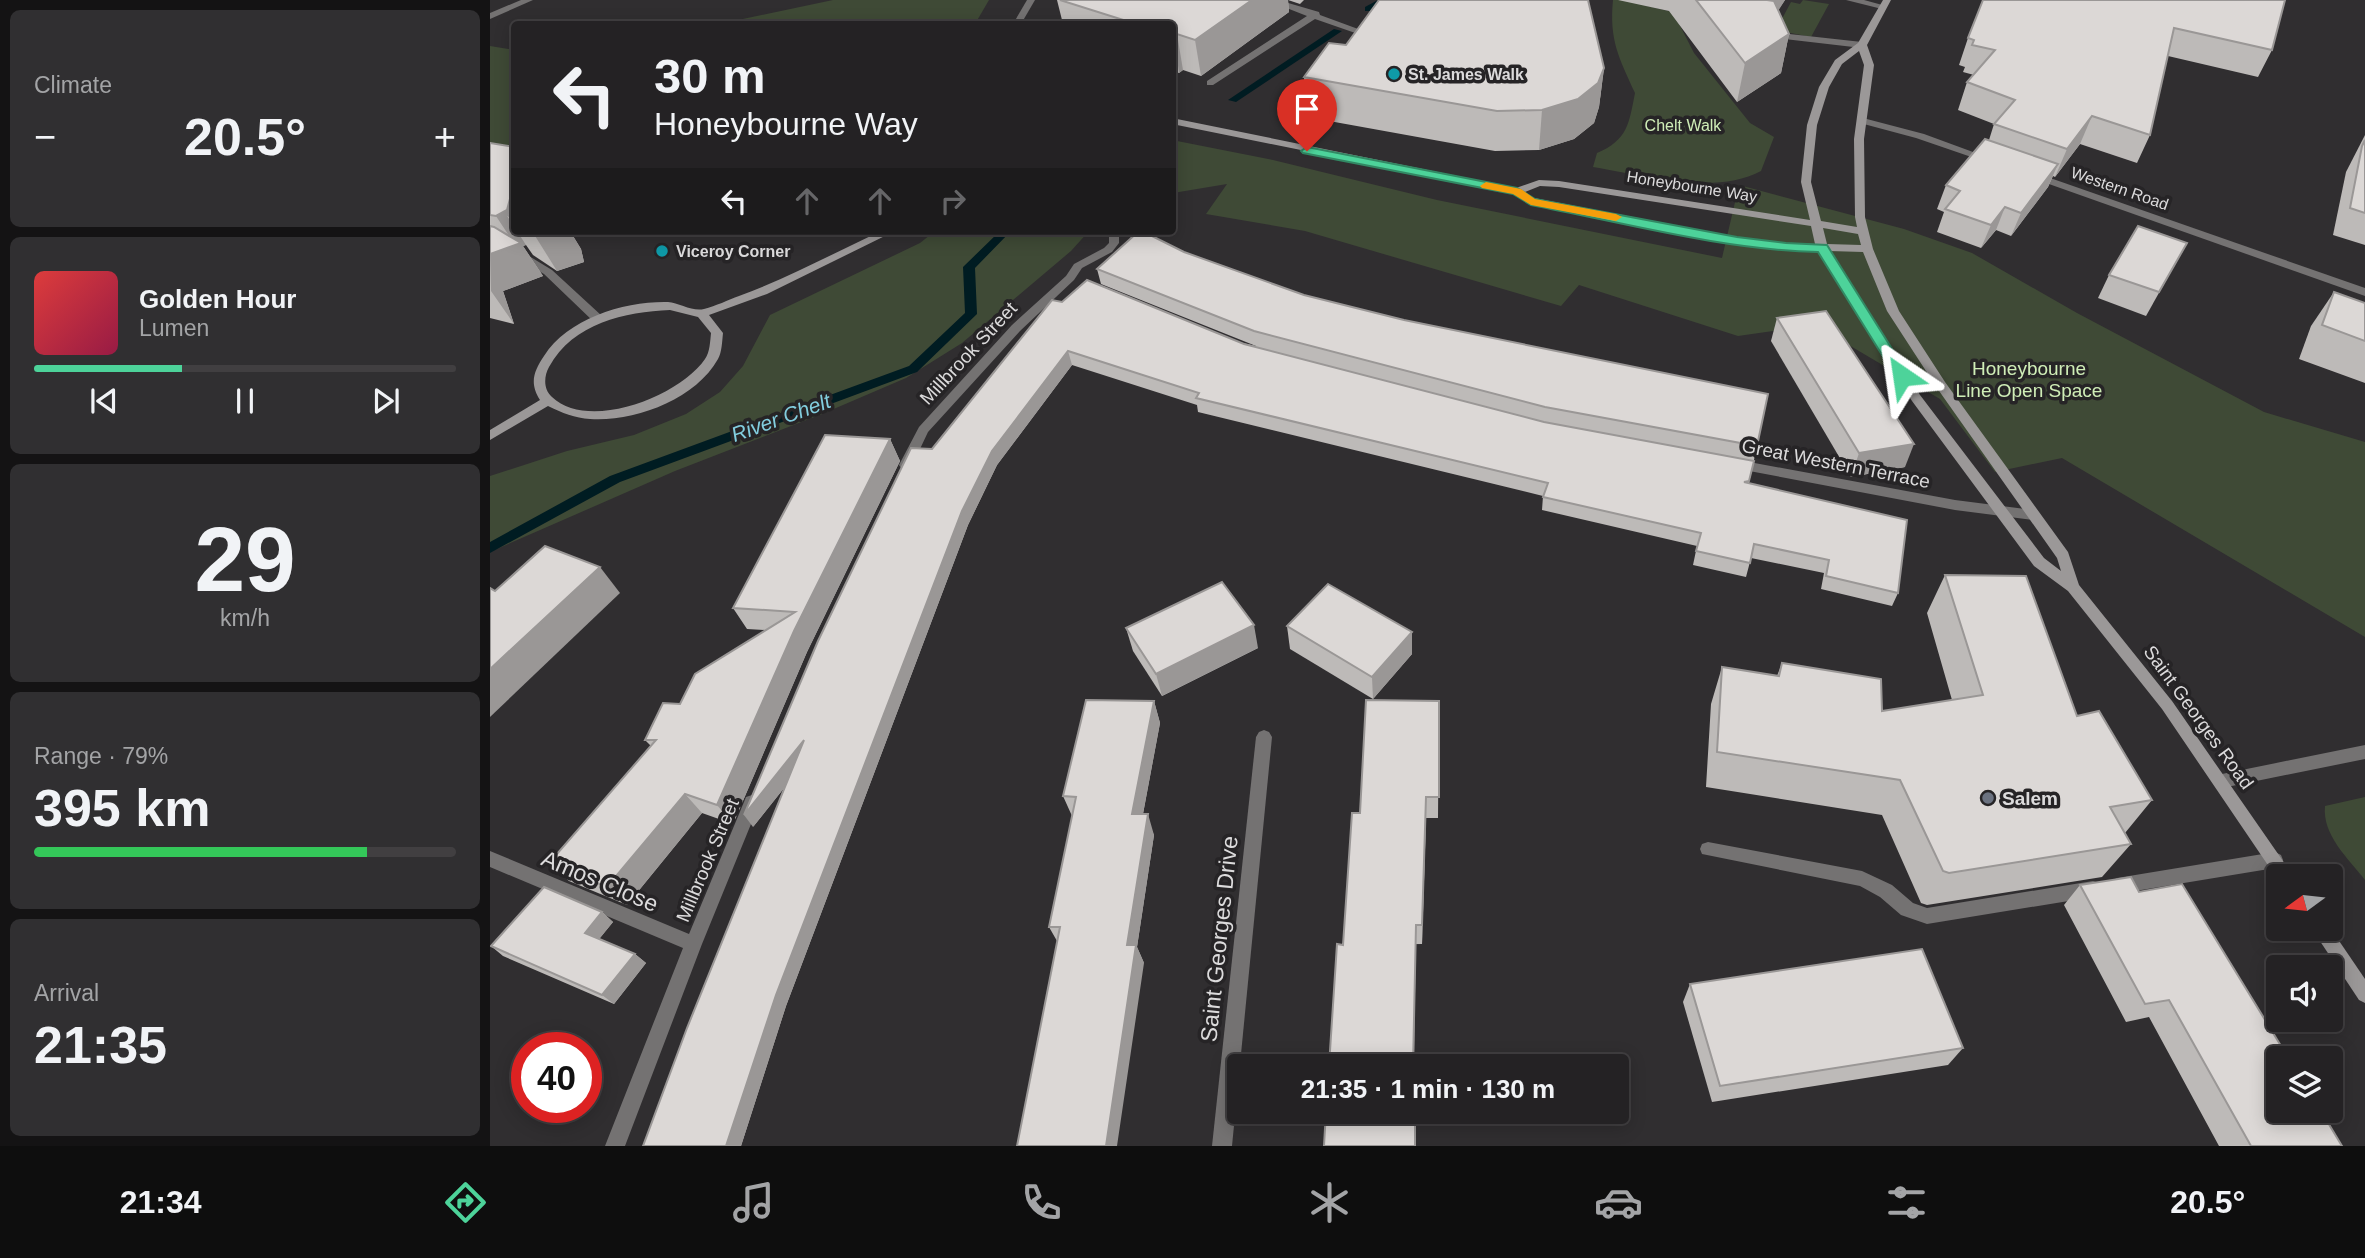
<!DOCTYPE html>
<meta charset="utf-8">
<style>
body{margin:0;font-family:Arial,sans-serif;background:#302f31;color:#f1f3f6;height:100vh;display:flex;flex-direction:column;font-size:26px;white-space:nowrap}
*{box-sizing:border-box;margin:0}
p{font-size:23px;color:#a3a4a6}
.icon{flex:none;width:38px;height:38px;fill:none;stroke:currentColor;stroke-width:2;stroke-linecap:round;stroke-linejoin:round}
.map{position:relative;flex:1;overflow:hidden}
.panel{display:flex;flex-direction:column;gap:10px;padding:10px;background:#141314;width:490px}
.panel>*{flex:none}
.hud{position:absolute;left:21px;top:21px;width:665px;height:214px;border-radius:7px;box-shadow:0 4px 18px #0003,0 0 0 2px #413f41;background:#242224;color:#f1f3f6;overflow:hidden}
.needle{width:46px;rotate:255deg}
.fabs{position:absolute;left:1776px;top:864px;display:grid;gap:14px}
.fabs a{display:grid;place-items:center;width:77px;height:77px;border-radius:7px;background:#242224;box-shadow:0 4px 18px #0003,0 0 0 2px #413f41;font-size:35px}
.speed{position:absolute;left:21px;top:1032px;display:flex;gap:14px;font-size:35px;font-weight:700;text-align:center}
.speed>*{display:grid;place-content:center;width:91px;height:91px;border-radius:50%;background:#242224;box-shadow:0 4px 18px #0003,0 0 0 2px #413f41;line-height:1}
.speed .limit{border:10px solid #d22;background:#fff;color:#111}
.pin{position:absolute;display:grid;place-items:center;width:60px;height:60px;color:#fff;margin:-72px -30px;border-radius:50% 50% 50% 0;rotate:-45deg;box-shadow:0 0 7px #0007}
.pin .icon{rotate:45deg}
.me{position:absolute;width:77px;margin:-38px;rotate:328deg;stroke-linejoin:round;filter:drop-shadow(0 0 5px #0008)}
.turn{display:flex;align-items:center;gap:24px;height:147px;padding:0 28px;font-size:32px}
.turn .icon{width:91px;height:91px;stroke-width:2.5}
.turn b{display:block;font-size:49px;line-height:60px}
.lanes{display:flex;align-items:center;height:66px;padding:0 28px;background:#0003;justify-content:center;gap:35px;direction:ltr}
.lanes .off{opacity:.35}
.big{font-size:52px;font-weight:600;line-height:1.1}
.panel .card{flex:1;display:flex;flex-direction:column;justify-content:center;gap:10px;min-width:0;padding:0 24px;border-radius:10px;background:#302f31}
.panel .dial{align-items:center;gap:0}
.dial b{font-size:91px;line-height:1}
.song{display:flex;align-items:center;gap:21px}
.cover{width:84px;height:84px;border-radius:10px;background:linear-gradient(135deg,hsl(0 70% 55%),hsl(340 70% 35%))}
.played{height:7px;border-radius:4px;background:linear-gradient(90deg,#4dd39a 35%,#413f41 35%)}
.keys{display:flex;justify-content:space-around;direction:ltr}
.heat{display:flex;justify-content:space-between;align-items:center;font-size:38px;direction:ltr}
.charge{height:10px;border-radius:5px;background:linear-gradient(90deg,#34c759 79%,#413f41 0)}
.trip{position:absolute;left:737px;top:1054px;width:402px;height:70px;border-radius:7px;background:#242224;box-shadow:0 4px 18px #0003,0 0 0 2px #413f41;font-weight:600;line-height:70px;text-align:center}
.dock{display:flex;height:112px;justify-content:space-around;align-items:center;background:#0e0e0e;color:#a3a4a6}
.dock .icon{width:49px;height:49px}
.dock .active{color:#4dd39a}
.dock b{font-size:32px;color:#f1f3f6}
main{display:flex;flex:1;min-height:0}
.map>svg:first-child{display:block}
.green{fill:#3f4a36}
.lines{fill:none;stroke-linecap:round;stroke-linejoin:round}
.stream{fill:#001c22;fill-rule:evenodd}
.lane{fill:#747272;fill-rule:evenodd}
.street{fill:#747272;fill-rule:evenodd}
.secondary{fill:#9b9898;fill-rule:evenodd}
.wall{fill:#bdbab8}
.shaded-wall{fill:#9a9796}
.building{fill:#dcd8d6;stroke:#9a9796;stroke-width:2}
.route{fill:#4dd39a;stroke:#328964;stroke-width:2}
.slow{fill:#f59e0b}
.culture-dot{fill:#0f9aa8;stroke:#262426;stroke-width:2.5}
.worship-dot{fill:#6b7280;stroke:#262426;stroke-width:2.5}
.labels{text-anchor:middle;stroke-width:7;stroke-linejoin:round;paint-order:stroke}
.far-poi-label{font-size:16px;font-weight:bold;fill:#dcdbdc;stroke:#262426;text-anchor:start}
.far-park-label{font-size:16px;fill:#cfedb7;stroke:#262426}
.far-street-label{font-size:16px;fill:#dcdbdc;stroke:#262426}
.street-label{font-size:19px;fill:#dcdbdc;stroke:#262426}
.park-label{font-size:19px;fill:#cfedb7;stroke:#262426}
.poi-label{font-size:19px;font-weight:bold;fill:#dcdbdc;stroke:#262426;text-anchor:start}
.water-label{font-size:21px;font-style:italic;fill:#82cdde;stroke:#262426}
.near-street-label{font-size:23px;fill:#dcdbdc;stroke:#262426}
</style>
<main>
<section class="panel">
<div class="card"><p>Climate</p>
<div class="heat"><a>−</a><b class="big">20.5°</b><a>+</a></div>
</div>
<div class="card">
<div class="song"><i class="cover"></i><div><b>Golden Hour</b><p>Lumen</p></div></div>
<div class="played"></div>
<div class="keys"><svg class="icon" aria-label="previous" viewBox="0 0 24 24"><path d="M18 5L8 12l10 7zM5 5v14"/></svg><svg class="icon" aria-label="pause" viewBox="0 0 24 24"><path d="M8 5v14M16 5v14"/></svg><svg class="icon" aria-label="next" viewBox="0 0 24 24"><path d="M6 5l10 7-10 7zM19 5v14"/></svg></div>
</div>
<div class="card dial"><b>29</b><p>km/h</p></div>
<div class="card"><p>Range · 79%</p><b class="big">395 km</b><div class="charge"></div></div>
<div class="card"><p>Arrival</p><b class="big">21:35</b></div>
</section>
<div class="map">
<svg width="1875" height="1146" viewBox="0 0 1875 1146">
<rect width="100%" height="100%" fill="#302e30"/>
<!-- green -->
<g class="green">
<path d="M343,0H499L485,24H229Z"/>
<path d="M1123,0H1161L1157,6L1183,12L1204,53L1260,123L1284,137L1271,171C1225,196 1153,175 1103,167L1107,153C1138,140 1139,123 1145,93C1129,58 1119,40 1123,0Z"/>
<path d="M1313,0L1339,4L1321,37L1286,30L1301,2L1310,4Z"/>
<path d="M0,46L24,50V156L0,158Z"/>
<path d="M682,140L783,160L947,200L1232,258L1249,185L1414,229L1482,253L1587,313L1774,412L1875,442V637L1572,458L1505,472L1450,399L1325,325L1248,336L1089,285L1071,306L815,231L716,214L737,184L683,193Z"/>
<path d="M445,231H599L581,251L472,343L416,378L332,414L185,471L0,552V476L77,451L144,435L196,414L230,392L253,366L280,315L430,243Z"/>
<path d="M1875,797V880C1858,858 1832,835 1835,806Z"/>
</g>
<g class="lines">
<!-- stream -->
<g class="stream">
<path d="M888,0H899L881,11H875V7Z"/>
<path d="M844,29L852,31L746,102L738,100Z"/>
<path d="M510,231H521L485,268L487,314L427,372L130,482L0,553V542L120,476L419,366L475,313L473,267Z"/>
</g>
<!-- lane -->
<g class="lane">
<path d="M537,0H545L531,24H523Z"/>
<path d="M776,0H788L829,12L830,15L879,33L871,35L825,19L723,85H717V81L817,16Z"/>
<path d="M1356,0H1374L1396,6L1392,9Z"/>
<path d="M1280,32L1372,42L1377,45L1372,48L1277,37L1275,35Z"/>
<path d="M1875,745V759L1732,788L1726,786L1724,781L1726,776L1732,774Z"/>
<path d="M1218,842L1372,871L1402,885L1423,903L1437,908L1603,881L1609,883L1611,889L1609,895L1603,897L1437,924L1411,915L1390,897L1370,886L1212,854L1210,849L1212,844Z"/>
<path d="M1785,852L1791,855L1793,860L1791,865L1785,868L1627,894L1621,891L1619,886L1621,881L1627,878Z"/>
</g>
<!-- street -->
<g class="street">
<path d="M31,0H43L0,19V13Z"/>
<path d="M1373,118L1434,134L1502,159L1493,161L1426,138L1370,123V119Z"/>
<path d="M1543,172L1875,288V296L1539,177V173Z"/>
<path d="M619,231H629V243L622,252L592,268L584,280L530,331L438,432L421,468H411L409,465L429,427L522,325L576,276L584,264L614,248L619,243Z"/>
<path d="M0,246L34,253L62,270L112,316V322H104L54,274L27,258L0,252Z"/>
<path d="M1243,459L1465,500L1543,510L1550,515L1543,520L1465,510L1238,467L1236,464L1238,461Z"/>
<path d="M774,730L779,732L782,737L742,1146H722L766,737L769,732Z"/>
<path d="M262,795L268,797L270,802L212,944L135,1146H115L193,948L0,867V851L199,934L254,802L256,797Z"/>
</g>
<!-- secondary -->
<g class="secondary">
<path d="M1393,0H1401L1377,45L1384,65L1374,139L1375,217L1383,249L1409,311L1455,382L1578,552L1589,585L1682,701L1804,877H1788V880L1672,709L1578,591L1544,566L1422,401L1328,250L1272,248L1041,204L1024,193L682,124V118L1026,188L1049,180L1069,181L1320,220L1311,182L1317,125L1329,87L1345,60L1368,43ZM1369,51L1374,65L1364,139L1365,217L1367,227L1331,221L1321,182L1327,125L1339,87L1352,64ZM1050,186L1069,187L1321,226L1325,244L1272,242L1044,198L1035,192ZM1333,228L1368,234L1371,245L1337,244ZM1339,251L1373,252L1397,311L1447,388L1567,558L1571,571L1554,558L1430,395Z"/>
<path d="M391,231H405L277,294L219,315L233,333C232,342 232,352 228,359C205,400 144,422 100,419C85,418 72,413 58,406L0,440V430L50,400C39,383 44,371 54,356C78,318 135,301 178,302C189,303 203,312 214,309C226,306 238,300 249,296C298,278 344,253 391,231ZM180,310L208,317L221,333C220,342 220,352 215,359C190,396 99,432 62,397C53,389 54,376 59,367C83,323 135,312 180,310Z"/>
<path d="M1822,929H1841L1875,979V1003L1869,1000Z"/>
</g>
</g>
<!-- wall -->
<g class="wall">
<path d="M567,0H814L810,4L798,0L799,12L711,76L693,70L689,73L682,71V24H573Z"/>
<path d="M1128,0H1295L1288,10L1299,34L1291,73L1247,102L1179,11Z"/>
<path d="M1795,0L1782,50L1768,77L1678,56L1660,135L1647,163L1590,144L1565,177L1563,176L1558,187L1521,236L1506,230L1491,248L1447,232L1454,212L1447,209L1456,185L1499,140L1504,124L1468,110L1477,82L1484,75L1473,72L1475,67L1469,65L1478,38Z"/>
<path d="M856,45L1114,68L1109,107L1104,123L1084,139L1049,150L1005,151L817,117L814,77Z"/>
<path d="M1875,135V245L1843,235L1856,172Z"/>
<path d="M0,143L24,147V231H80L91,249L94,262L67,271L43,255L36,245L33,246L53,276L13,291L24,324L0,318Z"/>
<path d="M694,252L814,295L1267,446L1259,483L1408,593L1402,606L1331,589L1334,573L1261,558L1256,577L1203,565L1207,546L1052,510L1053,496L708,412L707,405L582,365L507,465L478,525L296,1006L251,1146H153L294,788L263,827L442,449L562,300L766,346L611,284L607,269Z"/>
<path d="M1684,266L1656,316L1608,298L1619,275Z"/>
<path d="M1844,292L1875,303V383L1809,359L1821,326Z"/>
<path d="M1287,318L1415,467L1361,477L1281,341Z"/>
<path d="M400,439L410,461L317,652L243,824L212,813L137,905L79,881L59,863L161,746L155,740L190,704L275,630L257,629L243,608Z"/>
<path d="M1455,575L1587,716L1662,800L1635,833L1641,844L1612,877L1437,905L1431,903L1392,815L1216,787L1221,704L1232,667L1287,676L1292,663L1392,711L1462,700L1437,613Z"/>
<path d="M797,626L922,632V654L883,699L800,649Z"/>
<path d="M636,628L768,648L672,696L643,651Z"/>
<path d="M664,701L670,723L653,814L664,835L647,947L654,963L567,941L559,927L582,816L573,796Z"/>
<path d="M949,701L948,818H936L932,944L853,945L870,813Z"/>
<path d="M1590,885L1649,892L1852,1146H1729L1659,1017L1636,1022L1574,905Z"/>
<path d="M112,912L123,922L109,939L145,954L156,963L124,1004L13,956L1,946Z"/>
<path d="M1200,984L1473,1048L1458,1065L1222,1102L1193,1002Z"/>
</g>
<!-- shaded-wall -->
<g class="shaded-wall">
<path d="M762,0H798L799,12L711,76L705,40Z"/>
<path d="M1283,0H1295L1277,29Z"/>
<path d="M687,34L693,70L689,73L684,36Z"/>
<path d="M1299,34L1291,73L1247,102L1255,63Z"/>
<path d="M1114,68L1109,107L1104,123L1084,139L1049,150L1052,110Z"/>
<path d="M1602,116L1590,144L1565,177L1577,149Z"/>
<path d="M1568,164L1558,187L1521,236L1531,213Z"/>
<path d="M24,184V219L16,214L24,227V231H27L36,245L33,246L53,276L13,291L24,324L1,291L0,254L25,245L6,216Z"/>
<path d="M1515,207L1506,230L1491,248L1501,225Z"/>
<path d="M42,231H80L91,249L94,262L67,271Z"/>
<path d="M578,351L582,365L507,465L478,525L296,1006L251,1146H236L286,995L472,511L502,451Z"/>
<path d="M400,439L410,461L317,652L243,824L227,805L304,631Z"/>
<path d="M1424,444L1415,467L1361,477L1369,453Z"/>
<path d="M110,567L130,593L0,717V669Z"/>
<path d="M764,625L768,648L672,696L666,674Z"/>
<path d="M922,632V654L883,699L882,677Z"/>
<path d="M664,701L670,723L649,835L642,814Z"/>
<path d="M314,740L322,753L263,827L254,815Z"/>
<path d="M195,794L212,813L137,905L117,887Z"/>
<path d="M936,797V818L932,944V925Z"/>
<path d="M658,814L664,835L647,947L654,963L627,1146H616L637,945Z"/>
<path d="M112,912L123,922L106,943L95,933Z"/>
<path d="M926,925L924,1066H923Z"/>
<path d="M145,954L156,963L124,1004L112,995Z"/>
</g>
<!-- building -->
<g class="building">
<path d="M570,0H762L705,40L687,34L682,36V24H646Z"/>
<path d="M889,0H1098L1114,68L1108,83L1088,99L1052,110L1007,111L814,77L839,43L856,45Z"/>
<path d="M1206,0H1277L1284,1L1299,34L1255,63Z"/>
<path d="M1493,0H1795L1782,50L1684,28L1660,135L1602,116L1577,149L1504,124L1525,100L1477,82L1505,50L1482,45L1484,40L1478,38Z"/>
<path d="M1495,139L1568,164L1531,213L1515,207L1501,225L1455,209L1470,191L1456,185Z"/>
<path d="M1875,140V213L1860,208L1872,146Z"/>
<path d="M0,143L24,147V184L17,210L6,216L0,215Z"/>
<path d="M24,213V219L16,214Z"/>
<path d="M0,226L4,227L31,243L0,254Z"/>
<path d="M1648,226L1697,243L1669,292L1619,275Z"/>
<path d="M649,231H652L694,252L814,295L914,320L1278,394L1267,446L1055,407L764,331L607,269Z"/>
<path d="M597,280L754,344L1054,422L1264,461L1259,481L1254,482L1417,520L1408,593L1336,576L1339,560L1264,544L1260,563L1206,551L1211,533L1053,497L1058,483L706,398L709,393L578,351L502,451L472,511L286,995L236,1146H153L197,1028L314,740L254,815L328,641L421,448L442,449L562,300L572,302Z"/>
<path d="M1844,292L1875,303V341L1832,325Z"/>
<path d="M1336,311L1424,444L1369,453L1287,318Z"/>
<path d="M335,435L400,439L304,631L227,805L195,794L117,887L59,863L166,740H155L173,703L190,704L205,674L305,612L243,608Z"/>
<path d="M55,546L110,567L0,669V588L5,591Z"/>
<path d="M1455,575L1536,576L1587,716L1609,711L1662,800L1620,807L1641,844L1459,873L1453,871L1410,780L1227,752L1232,667L1289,676L1292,663L1391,679L1392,711L1493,695Z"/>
<path d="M732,582L764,625L666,674L636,628Z"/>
<path d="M838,584L922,632L882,677L797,626Z"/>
<path d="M596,700L664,701L642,814H658L637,945H646L616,1146H527L570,927H559L586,797L573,796Z"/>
<path d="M876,700L949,701V797H936L932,925H926L923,1066H839L847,944L853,945L862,813H870Z"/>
<path d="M1641,877L1649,892L1692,884L1799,1059H1788V1111H1831L1852,1146H1761L1679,1000L1655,1004L1590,885Z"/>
<path d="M54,887L112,912L95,933L145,954L112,995L1,946Z"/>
<path d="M1432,949L1473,1048L1230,1086L1200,984Z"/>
<path d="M836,1111H925V1146H834Z"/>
</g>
<!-- route -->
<path class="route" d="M817,147L1027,188L1045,199L1247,237L1296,243L1337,245L1419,376L1412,381L1407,379L1328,252C1234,250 1135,223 1041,205L1023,194L813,153L811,151Z"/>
<!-- slow -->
<path class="slow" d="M996,182L1031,189L1045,199L1126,214L1132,217L1126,221L1041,205L1023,194L992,188L990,186Z"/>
<!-- markers -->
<g class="culture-dot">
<circle cx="904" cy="74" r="7"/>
<circle cx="172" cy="251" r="7"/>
</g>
<circle class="worship-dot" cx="1498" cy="798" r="7"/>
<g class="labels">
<!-- far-poi labels -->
<g class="far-poi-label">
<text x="918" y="80">St. James Walk</text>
<text x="186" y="257">Viceroy Corner</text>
</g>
<!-- far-park labels -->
<g class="far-park-label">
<text x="1193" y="131">Chelt Walk</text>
</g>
<!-- far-street labels -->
<g class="far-street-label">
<text transform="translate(1202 186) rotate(9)" y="6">Honeybourne Way</text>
<text transform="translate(1630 188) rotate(19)" y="6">Western Road</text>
</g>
<!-- street labels -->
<g class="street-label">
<text transform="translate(478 353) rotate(-47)" y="7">Millbrook Street</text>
<text transform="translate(1346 463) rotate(11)" y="7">Great Western Terrace</text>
<text transform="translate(1709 717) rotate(54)" y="7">Saint Georges Road</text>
<text transform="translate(217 860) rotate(-67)" y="7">Millbrook Street</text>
</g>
<!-- park labels -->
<g class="park-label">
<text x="1539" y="375">Honeybourne<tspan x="1539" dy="22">Line Open Space</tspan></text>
</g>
<!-- poi labels -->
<g class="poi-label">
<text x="1512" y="805">Salem</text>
</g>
<!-- water labels -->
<g class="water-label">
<text transform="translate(291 418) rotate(-20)" y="7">River Chelt</text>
</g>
<!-- near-street labels -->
<g class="near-street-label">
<text transform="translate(110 881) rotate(23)" y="8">Amos Close</text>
<text transform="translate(729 939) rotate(-84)" y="8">Saint Georges Drive</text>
</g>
</g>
</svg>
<div class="fabs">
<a><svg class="needle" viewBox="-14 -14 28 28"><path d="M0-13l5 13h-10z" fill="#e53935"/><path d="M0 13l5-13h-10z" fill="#a3a4a6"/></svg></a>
<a><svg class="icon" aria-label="sound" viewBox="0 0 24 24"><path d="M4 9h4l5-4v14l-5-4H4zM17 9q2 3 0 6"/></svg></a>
<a><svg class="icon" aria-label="layers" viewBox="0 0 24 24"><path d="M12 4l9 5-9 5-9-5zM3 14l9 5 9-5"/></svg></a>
</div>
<div class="speed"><div class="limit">40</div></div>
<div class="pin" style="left:817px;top:151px;background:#d93025"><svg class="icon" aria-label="arrive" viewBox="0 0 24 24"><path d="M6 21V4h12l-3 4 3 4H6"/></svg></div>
<svg class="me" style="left:1412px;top:376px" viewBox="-20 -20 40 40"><path d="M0-17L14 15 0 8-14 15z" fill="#4dd39a" stroke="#fff" stroke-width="4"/></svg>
<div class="trip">21:35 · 1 min · 130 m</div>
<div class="hud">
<div class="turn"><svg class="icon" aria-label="left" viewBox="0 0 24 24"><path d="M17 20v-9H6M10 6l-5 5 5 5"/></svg><div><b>30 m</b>Honeybourne Way</div></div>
<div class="lanes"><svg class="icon" aria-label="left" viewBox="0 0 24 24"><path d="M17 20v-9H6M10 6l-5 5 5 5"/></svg><svg class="icon off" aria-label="ahead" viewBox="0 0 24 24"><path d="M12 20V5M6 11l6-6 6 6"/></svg><svg class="icon off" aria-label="ahead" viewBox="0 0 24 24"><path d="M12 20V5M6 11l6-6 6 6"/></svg><svg class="icon off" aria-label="right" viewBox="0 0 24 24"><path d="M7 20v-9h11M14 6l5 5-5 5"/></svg></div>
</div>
</div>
</main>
<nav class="dock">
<b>21:34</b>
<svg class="icon active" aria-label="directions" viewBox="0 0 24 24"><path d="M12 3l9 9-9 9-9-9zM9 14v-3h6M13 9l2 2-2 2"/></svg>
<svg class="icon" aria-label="music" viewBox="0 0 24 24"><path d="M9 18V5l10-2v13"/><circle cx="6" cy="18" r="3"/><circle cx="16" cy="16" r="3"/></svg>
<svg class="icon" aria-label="phone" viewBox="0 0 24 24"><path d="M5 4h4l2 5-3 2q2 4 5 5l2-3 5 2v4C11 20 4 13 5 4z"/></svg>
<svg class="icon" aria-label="climate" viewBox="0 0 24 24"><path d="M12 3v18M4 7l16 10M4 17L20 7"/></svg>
<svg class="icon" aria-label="car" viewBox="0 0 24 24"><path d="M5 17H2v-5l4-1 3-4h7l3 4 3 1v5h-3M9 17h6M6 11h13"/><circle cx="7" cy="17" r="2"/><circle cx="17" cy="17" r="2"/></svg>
<svg class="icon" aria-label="filters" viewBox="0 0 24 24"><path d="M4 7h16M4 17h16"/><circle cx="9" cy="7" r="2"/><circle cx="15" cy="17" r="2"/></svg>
<b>20.5°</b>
</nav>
